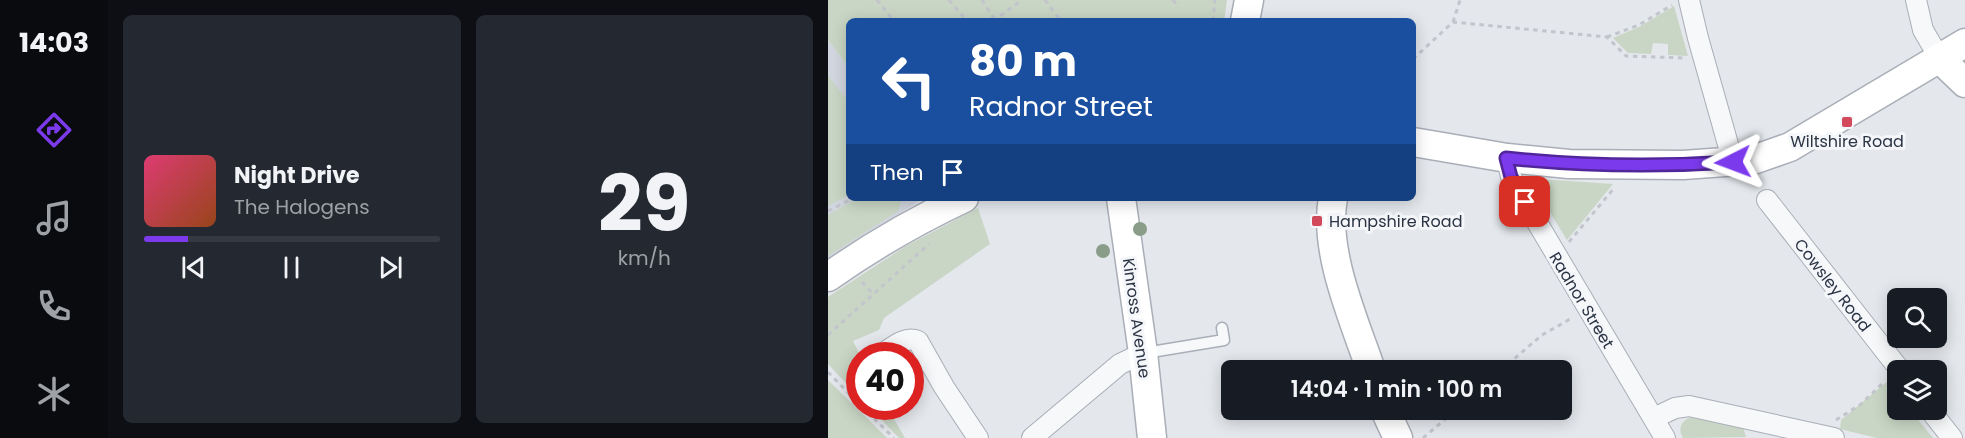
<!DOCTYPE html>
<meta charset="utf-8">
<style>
body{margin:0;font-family:Poppins,sans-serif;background:#242831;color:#f1f3f6;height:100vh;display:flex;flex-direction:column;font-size:22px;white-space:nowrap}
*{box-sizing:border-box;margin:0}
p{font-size:20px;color:#9ea1a6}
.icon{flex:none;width:33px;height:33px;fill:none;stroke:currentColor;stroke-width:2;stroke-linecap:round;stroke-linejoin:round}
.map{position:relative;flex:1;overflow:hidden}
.side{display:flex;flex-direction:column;gap:15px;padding:15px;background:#0d0f14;width:720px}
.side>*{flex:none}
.top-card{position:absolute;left:18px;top:18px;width:570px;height:183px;border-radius:9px;box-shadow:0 3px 15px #0003;background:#1a4fa0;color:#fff;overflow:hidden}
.tools{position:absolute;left:1059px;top:288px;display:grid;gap:12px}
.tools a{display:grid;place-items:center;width:60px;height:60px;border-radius:9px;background:#171b24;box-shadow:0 3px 15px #0003;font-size:30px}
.speed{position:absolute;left:18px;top:342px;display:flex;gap:12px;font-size:30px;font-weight:700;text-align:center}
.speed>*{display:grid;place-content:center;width:78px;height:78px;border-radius:50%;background:#171b24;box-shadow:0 3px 15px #0003;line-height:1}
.speed .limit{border:9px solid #d22;background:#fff;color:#111}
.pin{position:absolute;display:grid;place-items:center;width:51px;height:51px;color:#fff;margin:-26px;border-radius:12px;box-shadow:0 3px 9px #0006}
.me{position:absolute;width:66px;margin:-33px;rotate:267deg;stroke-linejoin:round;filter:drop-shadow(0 0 4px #0008)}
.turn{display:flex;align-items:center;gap:21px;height:126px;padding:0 24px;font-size:27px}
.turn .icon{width:78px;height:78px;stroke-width:2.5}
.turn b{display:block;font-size:42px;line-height:51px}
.then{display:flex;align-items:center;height:57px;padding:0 24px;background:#0003;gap:12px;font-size:22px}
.side .card{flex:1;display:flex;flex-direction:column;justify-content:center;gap:9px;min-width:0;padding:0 21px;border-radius:9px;background:#242831}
.side .dial{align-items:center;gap:0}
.dial b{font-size:78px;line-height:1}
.song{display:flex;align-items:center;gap:18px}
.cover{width:72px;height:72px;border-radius:9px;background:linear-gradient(135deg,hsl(340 70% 55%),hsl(20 70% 35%))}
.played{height:6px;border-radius:3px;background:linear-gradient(90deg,#7c3aed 15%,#363941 15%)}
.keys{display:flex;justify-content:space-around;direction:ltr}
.side .tiles{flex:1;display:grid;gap:15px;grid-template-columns:repeat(2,1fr)}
.trip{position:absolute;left:393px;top:360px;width:351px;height:60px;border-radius:9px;background:#171b24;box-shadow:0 3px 15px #0003;font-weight:600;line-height:60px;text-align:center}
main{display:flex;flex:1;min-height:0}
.dock{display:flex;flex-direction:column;width:108px;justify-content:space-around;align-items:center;background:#090b0e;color:#9ea1a6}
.dock .icon{width:42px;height:42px}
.dock .selected{color:#7c3aed}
.dock b{font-size:27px;color:#f1f3f6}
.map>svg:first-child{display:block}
.built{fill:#d2d6de}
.green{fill:#c9d6c5}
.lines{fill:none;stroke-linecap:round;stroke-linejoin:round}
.lane-casing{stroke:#a9aeb7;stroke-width:13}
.street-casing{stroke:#a9aeb7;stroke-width:22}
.secondary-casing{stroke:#a9aeb7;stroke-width:31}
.path{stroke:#c2c5cb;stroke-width:3;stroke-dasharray:4.5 4.5;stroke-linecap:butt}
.lane{stroke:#f7f8fa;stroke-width:10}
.street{stroke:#f7f8fa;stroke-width:20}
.secondary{stroke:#fff;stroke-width:28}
.tree{fill:#899d89}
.route-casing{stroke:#51269a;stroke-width:15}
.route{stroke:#7c3aed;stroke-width:10}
.poi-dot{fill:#d1495b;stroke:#f4f6f9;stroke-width:2}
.labels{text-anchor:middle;stroke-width:6;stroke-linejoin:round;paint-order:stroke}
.poi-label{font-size:16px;fill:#2b3445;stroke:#f4f6f9}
.street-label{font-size:16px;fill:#2b3445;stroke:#f4f6f9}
</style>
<main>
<nav class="dock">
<b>14:03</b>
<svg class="icon selected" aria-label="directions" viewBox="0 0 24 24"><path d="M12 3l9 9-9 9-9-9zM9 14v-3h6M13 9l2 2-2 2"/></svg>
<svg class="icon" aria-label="music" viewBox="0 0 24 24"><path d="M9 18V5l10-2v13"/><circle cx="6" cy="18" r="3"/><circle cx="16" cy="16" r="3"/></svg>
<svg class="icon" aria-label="phone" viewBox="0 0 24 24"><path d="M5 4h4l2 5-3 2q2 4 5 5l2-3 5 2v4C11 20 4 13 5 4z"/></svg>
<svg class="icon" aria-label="climate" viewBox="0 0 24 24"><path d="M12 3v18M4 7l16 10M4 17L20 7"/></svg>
</nav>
<section class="side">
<div class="tiles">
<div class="card">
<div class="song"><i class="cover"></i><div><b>Night Drive</b><p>The Halogens</p></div></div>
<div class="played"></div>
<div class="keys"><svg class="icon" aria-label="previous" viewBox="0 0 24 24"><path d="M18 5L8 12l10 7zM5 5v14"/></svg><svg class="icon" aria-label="pause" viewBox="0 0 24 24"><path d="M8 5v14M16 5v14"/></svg><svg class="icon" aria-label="next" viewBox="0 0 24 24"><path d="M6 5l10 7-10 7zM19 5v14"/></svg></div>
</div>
<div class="card dial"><b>29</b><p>km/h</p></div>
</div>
</section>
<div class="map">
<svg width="1137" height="438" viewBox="0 0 1137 438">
<rect width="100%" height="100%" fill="#e4e7ec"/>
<!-- built -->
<path class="built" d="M0,40L21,68V198H91V201L0,261Z"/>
<!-- green -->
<g class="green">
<path d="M0,0H399L396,21H21V68L0,40Z"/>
<path d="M846,6L860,56L840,55V44L825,43L823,54L800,53L785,38L811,27Z"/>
<path d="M0,76L21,102V195L0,206Z"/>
<path d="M707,179H711L785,184L739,240L704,183Z"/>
<path d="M30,198H74L70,211L0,256V215Z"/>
<path d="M150,208L162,244L56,318L51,330L25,341L32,355L31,397L0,364V297L78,246Z"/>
<path d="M0,380L59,438H0Z"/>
<path d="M1060,381L1069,394L1070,410H1082L1105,438H1049L1012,429L1013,420Z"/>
<path d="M41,407H59L77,438H71Z"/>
<path d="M865,417L915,427L918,437L855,438C849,428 854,419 865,417Z"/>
</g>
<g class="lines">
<!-- lane casing -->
<g class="lane-casing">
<path id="lane" d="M317,353L396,340L394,328"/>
</g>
<!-- street casing -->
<g class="street-casing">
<g id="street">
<path d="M861,0L870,38L905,162"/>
<path d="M1088,0L1095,30L1112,59"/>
<path d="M679,158L683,177L697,202L837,438"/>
<path d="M939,200L1072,370"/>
<path d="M51,356C63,349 76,335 90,341L116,387L150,438"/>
<path d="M1102,410L1124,438"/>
<path d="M826,418L847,408L861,406L1006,438"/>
<path d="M204,438L292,364L315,353"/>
</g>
</g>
<!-- secondary casing -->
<g class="secondary-casing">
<g id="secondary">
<path d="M417,21L421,0"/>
<path d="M1112,59L1137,83"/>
<path d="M585,142L679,158L741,164L855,165L925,160L962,147L1137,43"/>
<path d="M293,198L315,353L324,438"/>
<path d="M505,198C495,251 526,320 543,370"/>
<path d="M0,277C44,246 87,221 136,198"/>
<path d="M557,410L570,438"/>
</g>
</g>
<!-- path -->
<g class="path">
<path d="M49,0L66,21"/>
<path d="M121,0L139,21"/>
<path d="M154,0L167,20"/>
<path d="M217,0L233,21"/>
<path d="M345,0L351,7"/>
<path d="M165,21L194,0"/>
<path d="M385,21L387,0"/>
<path d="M625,22L632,0"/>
<path d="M779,37L811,25L844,5"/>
<path d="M585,59L625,22L779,37L798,56L857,58"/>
<path d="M0,211L26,198"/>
<path d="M741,242L787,187"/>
<path d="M34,282L45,294"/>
<path d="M0,335L101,244"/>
<path d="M673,370L714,335L744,318"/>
<path d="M0,372L32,405"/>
<path d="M33,406L66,438"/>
<path d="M1008,420L1033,404L1057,381"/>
<path d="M595,438L628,410"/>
</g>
<!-- lane -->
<use href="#lane" class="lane"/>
<!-- street -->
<use href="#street" class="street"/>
<!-- secondary -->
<use href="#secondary" class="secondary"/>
</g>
<!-- trees -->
<g class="tree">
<circle cx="312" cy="229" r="7"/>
<circle cx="275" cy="251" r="7"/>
</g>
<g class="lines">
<!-- route casing -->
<g class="route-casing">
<path id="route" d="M697,202L683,177L678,158C754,166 829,167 905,162"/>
</g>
<!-- route -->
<use href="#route" class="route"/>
</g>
<!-- markers -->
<g class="poi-dot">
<rect x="1013" y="116" width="12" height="12" rx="3"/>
<rect x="483" y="215" width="12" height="12" rx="3"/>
</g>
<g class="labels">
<!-- poi labels -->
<g class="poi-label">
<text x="1019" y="147">Wiltshire Road</text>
<text x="501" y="227" text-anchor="start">Hampshire Road</text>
</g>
<!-- street labels -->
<g class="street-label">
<text transform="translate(1005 285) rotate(52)" y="6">Cowsley Road</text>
<text transform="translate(754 300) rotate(59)" y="6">Radnor Street</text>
<text transform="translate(309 318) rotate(82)" y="6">Kinross Avenue</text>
</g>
</g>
</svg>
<div class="tools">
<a><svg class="icon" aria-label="search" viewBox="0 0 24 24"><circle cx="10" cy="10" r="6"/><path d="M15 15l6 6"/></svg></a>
<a><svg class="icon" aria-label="layers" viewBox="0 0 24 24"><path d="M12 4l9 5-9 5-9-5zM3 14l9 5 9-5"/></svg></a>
</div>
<div class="speed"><div class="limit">40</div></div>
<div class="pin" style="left:697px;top:202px;background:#d93025"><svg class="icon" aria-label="arrive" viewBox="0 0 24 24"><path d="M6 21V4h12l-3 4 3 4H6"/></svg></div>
<svg class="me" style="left:905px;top:162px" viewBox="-20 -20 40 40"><path d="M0-17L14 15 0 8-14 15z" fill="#7c3aed" stroke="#fff" stroke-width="4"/></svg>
<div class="trip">14:04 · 1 min · 100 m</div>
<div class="top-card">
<div class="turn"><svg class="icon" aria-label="left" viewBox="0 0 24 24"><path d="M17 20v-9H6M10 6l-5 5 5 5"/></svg><div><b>80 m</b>Radnor Street</div></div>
<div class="then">Then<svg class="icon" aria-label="arrive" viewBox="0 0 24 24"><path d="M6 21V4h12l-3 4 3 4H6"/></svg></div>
</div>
</div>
</main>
